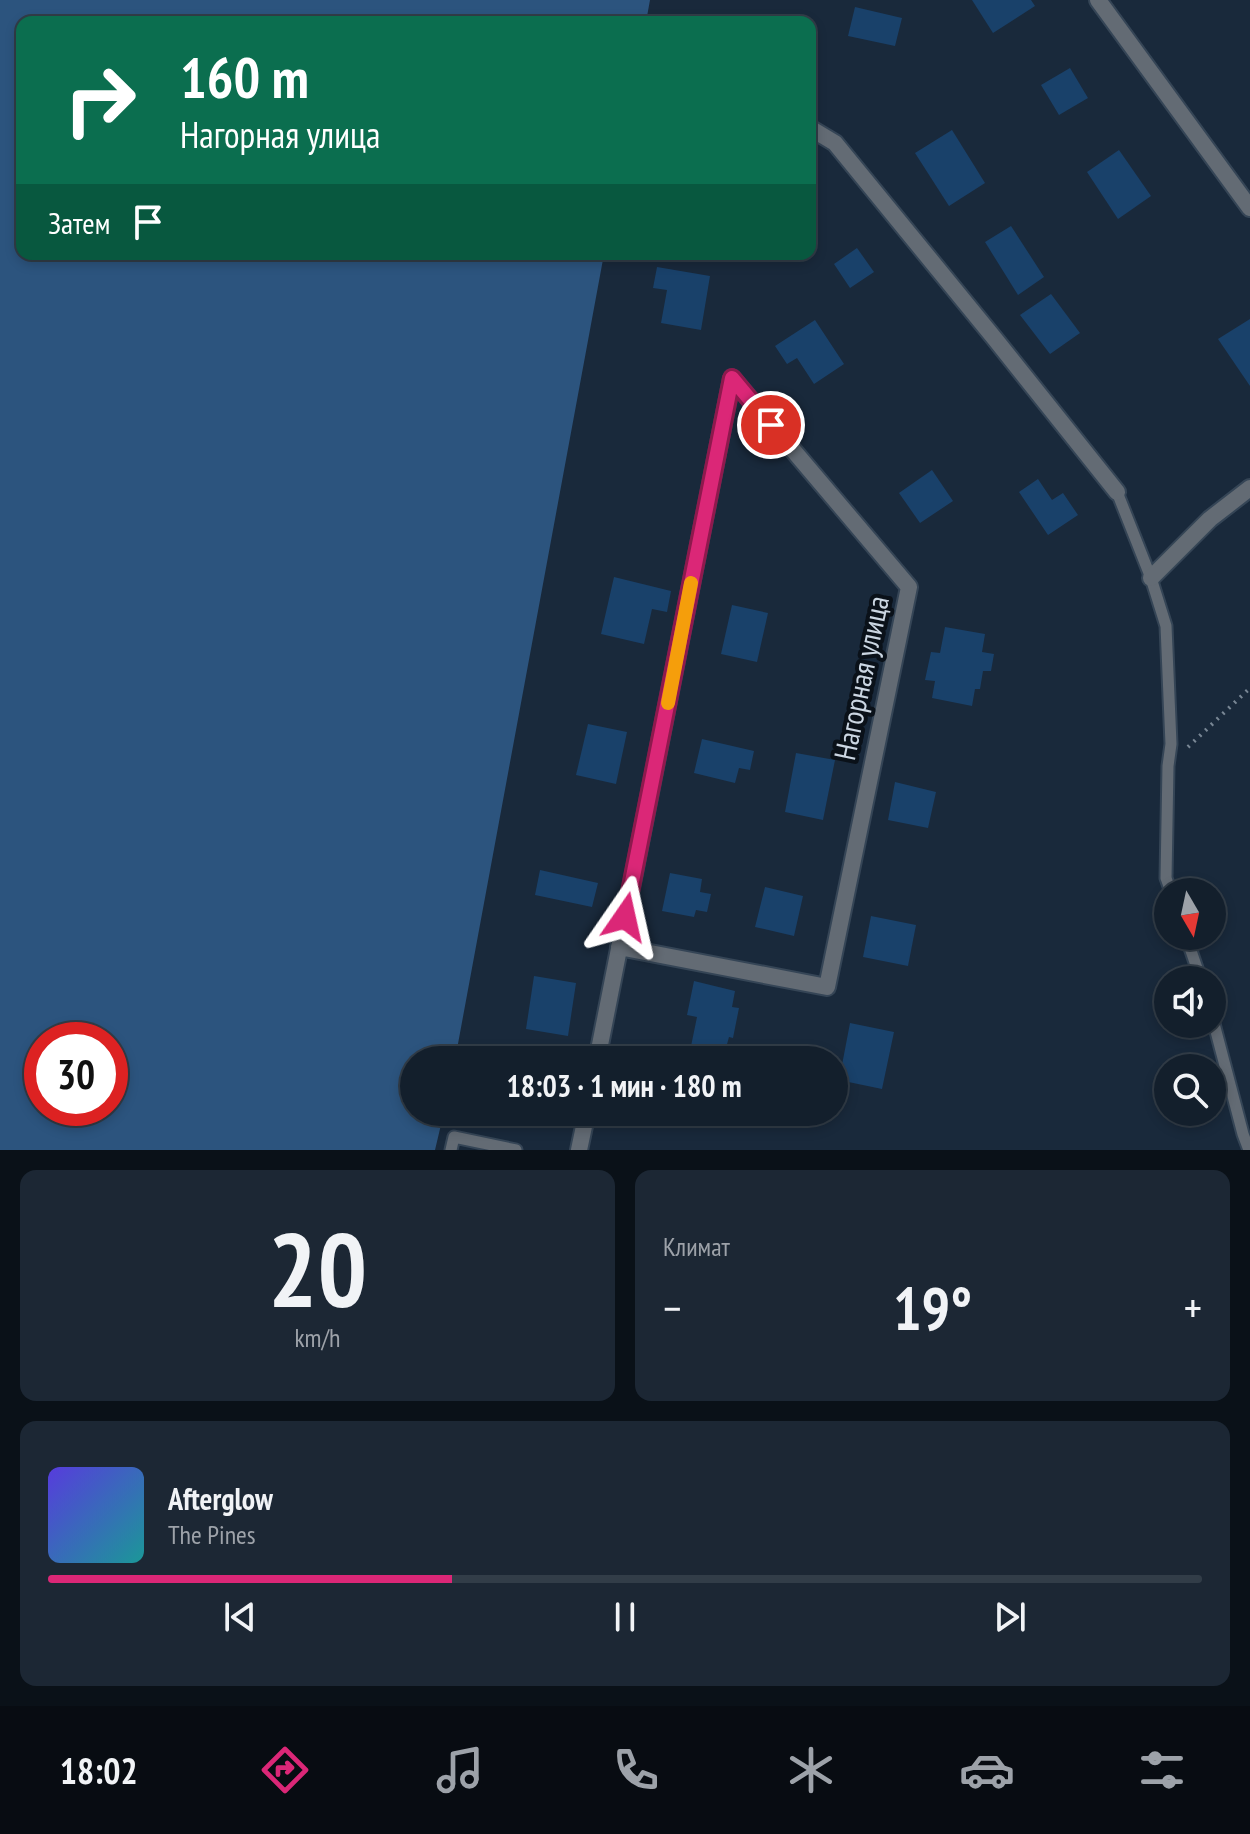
<!DOCTYPE html>
<html lang="ru">
<meta charset="utf-8">
<style>
body{margin:0;font-family:"PT Sans Narrow",sans-serif;background:#1c2734;color:#f1f3f6;height:100vh;display:flex;flex-direction:column;font-size:30px;white-space:nowrap}
*{box-sizing:border-box;margin:0}
p{font-size:26px;color:#9da2a9}
.icon{flex:none;width:44px;height:44px;fill:none;stroke:currentColor;stroke-width:2;stroke-linecap:round;stroke-linejoin:round}
.map{position:relative;height:1150px;overflow:hidden}
.details{display:flex;flex-direction:column;gap:20px;padding:20px;background:#0a1118;flex:1}
.details>*{flex:none}
.hud{position:absolute;left:16px;top:16px;width:800px;height:244px;border-radius:16px;box-shadow:0 4px 12px #0003,0 0 0 2px #323d48;background:#0b6e4f;color:#fff;overflow:hidden}
.needle{width:52px;rotate:171deg}
.tools{position:absolute;left:1154px;top:878px;display:grid;gap:16px}
.tools a{display:grid;place-items:center;width:72px;height:72px;border-radius:50%;background:#131f2c;box-shadow:0 4px 12px #0003,0 0 0 2px #323d48;font-size:40px}
.speed{position:absolute;left:24px;top:1022px;display:flex;gap:16px;font-size:40px;font-weight:700;text-align:center}
.speed>*{display:grid;place-content:center;width:104px;height:104px;border-radius:50%;background:#131f2c;box-shadow:0 4px 12px #0003,0 0 0 2px #323d48;line-height:1}
.speed .limit{border:12px solid #d22;background:#fff;color:#111}
.pin{position:absolute;display:grid;place-items:center;width:68px;height:68px;color:#fff;margin:-34px;border:4px solid #fff;border-radius:50%;box-shadow:0 2px 8px #0007}
.me{position:absolute;width:88px;margin:-44px;rotate:11deg;stroke-linejoin:round;filter:drop-shadow(0 0 6px #0008)}
.turn{display:flex;align-items:center;gap:28px;height:168px;padding:0 32px;font-size:36px}
.turn .icon{width:104px;height:104px;stroke-width:2.5}
.turn b{display:block;font-size:56px;line-height:68px}
.then{display:flex;align-items:center;height:76px;padding:0 32px;background:#0003;gap:16px;font-size:30px}
.big{font-size:60px;font-weight:600;line-height:1.1}
.details .widget{flex:1;display:flex;flex-direction:column;justify-content:center;gap:12px;min-width:0;padding:0 28px;border-radius:16px;background:#1c2734}
.details .dial{align-items:center;gap:0}
.dial b{font-size:104px;line-height:1}
.song{display:flex;align-items:center;gap:24px}
.cover{width:96px;height:96px;border-radius:12px;background:linear-gradient(135deg,hsl(250 70% 55%),hsl(180 70% 35%))}
.played{height:8px;border-radius:4px;background:linear-gradient(90deg,#db2777 35%,#323d48 35%)}
.keys{display:flex;justify-content:space-around;direction:ltr}
.heat{display:flex;justify-content:space-between;align-items:center;font-size:44px;direction:ltr}
.details .tiles{flex:1;display:grid;gap:20px;grid-template-columns:1fr 1fr}
.widget:last-child{grid-column:span 2}
.trip{position:absolute;left:400px;top:1046px;width:448px;height:80px;border-radius:40px;background:#131f2c;box-shadow:0 4px 12px #0003,0 0 0 2px #323d48;font-weight:600;line-height:80px;text-align:center}
.tab-bar{display:flex;height:128px;justify-content:space-around;align-items:center;background:#080c12;color:#9da2a9}
.tab-bar .icon{width:56px;height:56px}
.tab-bar .on{color:#db2777}
.tab-bar b{font-size:36px;color:#f1f3f6}
.map>svg:first-child{display:block}
.forest{fill:#2c547e;fill-rule:evenodd}
.building{fill:#19416a}
.lines{fill:none;stroke-linecap:round;stroke-linejoin:round}
.service-casing{stroke:#354556;stroke-width:15}
.minor-casing{stroke:#354556;stroke-width:20}
.path{stroke:#788694;stroke-width:4;stroke-dasharray:2 6;stroke-linecap:butt}
.service{stroke:#636b74;stroke-width:11}
.minor{stroke:#636b74;stroke-width:16}
.route-casing{stroke:#8e194d;stroke-width:20}
.route{stroke:#db2777;stroke-width:14}
.slow{stroke:#f59e0b;stroke-width:14}
.labels{text-anchor:middle;stroke-width:8;stroke-linejoin:round;paint-order:stroke}
.street-label{font-size:30px;fill:#cbd6e2;stroke:#0a1119}
</style>
<div class="map">
<svg width="1250" height="1150" viewBox="0 0 1250 1150">
<rect width="100%" height="100%" fill="#19293b"/>
<!-- forest -->
<path class="forest" d="M0,0H650L646,22H22V254H604L455,1060H414V1112H444L435,1150H0ZM42,1040H110V1108H42Z"/>
<!-- building -->
<g class="building">
<path d="M972,0H1031L1035,6L993,33Z"/>
<path d="M855,7L902,18L895,46L848,36Z"/>
<path d="M1070,68L1088,98L1059,115L1041,85Z"/>
<path d="M952,130L985,183L949,206L915,153Z"/>
<path d="M1119,150L1151,196L1118,219L1087,172Z"/>
<path d="M1011,226L1044,277L1018,295L985,242Z"/>
<path d="M857,248L874,272L850,288L834,264Z"/>
<path d="M657,267L710,276L701,330L661,323L667,290L653,288Z"/>
<path d="M1051,294L1080,333L1050,354L1020,315Z"/>
<path d="M1250,319V386L1218,339Z"/>
<path d="M815,320L844,364L814,384L797,358L787,364L775,346Z"/>
<path d="M932,470L953,501L920,523L899,493Z"/>
<path d="M1038,479L1052,500L1063,493L1078,515L1048,535L1019,492Z"/>
<path d="M614,577L671,591L667,612L652,609L644,644L601,634Z"/>
<path d="M732,605L768,613L757,662L721,654Z"/>
<path d="M945,627L985,634L982,652L994,654L991,671H983L980,689H975L972,706L932,698L935,681L925,680L931,652L940,653Z"/>
<path d="M588,724L627,732L616,784L576,775Z"/>
<path d="M702,739L754,751L750,770L739,768L735,783L694,773Z"/>
<path d="M796,753L835,760L823,820L785,812Z"/>
<path d="M895,782L936,792L928,828L888,820Z"/>
<path d="M540,870L598,883L592,907L535,895Z"/>
<path d="M670,873L702,879L700,892L711,894L707,912L696,910L694,917L662,911Z"/>
<path d="M765,887L803,896L794,936L755,927Z"/>
<path d="M871,916L916,925L908,966L863,957Z"/>
<path d="M534,976L576,983L568,1036L526,1029Z"/>
<path d="M694,981L735,991L732,1007L739,1008L733,1038L729,1037L723,1059L690,1051L697,1017L687,1015Z"/>
<path d="M850,1023L894,1032L882,1089L834,1079V1063L842,1065Z"/>
</g>
<g class="lines">
<!-- service casing -->
<g class="service-casing">
<g id="service">
<path d="M1117,492L1151,578L1166,626L1171,744L1168,766L1166,878L1171,892"/>
<path d="M1186,936L1201,980"/>
<path d="M1212,1016L1243,1134L1249,1150"/>
<path d="M451,1150L454,1137L516,1150"/>
</g>
</g>
<!-- minor casing -->
<g class="minor-casing">
<g id="minor">
<path d="M1098,0L1250,208"/>
<path d="M810,128L835,143L995,339L1117,492"/>
<path d="M1151,578L1210,519L1250,488"/>
<path d="M597,1060L732,378L909,587L827,987L619,947"/>
<path d="M579,1150L587,1112"/>
</g>
</g>
<!-- path -->
<path class="path" d="M1188,747L1250,688"/>
<!-- service -->
<use href="#service" class="service"/>
<!-- minor -->
<use href="#minor" class="minor"/>
</g>
<g class="lines">
<!-- route casing -->
<g class="route-casing">
<path id="route" d="M625,917L732,378L771,425"/>
</g>
<!-- route -->
<use href="#route" class="route"/>
<!-- slow -->
<path class="slow" d="M668,703L691,583"/>
</g>
<g class="labels">
<!-- street labels -->
<g class="street-label">
<text transform="translate(862 678) rotate(-78)" y="10">Нагорная улица</text>
</g>
</g>
</svg>
<div class="tools">
<a><svg class="needle" viewBox="-14 -14 28 28"><path d="M0-13l5 13h-10z" fill="#e53935"/><path d="M0 13l5-13h-10z" fill="#9da2a9"/></svg></a>
<a><svg class="icon" aria-label="sound" viewBox="0 0 24 24"><path d="M4 9h4l5-4v14l-5-4H4zM17 9q2 3 0 6"/></svg></a>
<a><svg class="icon" aria-label="search" viewBox="0 0 24 24"><circle cx="10" cy="10" r="6"/><path d="M15 15l6 6"/></svg></a>
</div>
<div class="speed"><div class="limit">30</div></div>
<div class="pin" style="left:771px;top:425px;background:#d93025"><svg class="icon" aria-label="arrive" viewBox="0 0 24 24"><path d="M6 21V4h12l-3 4 3 4H6"/></svg></div>
<svg class="me" style="left:625px;top:917px" viewBox="-20 -20 40 40"><path d="M0-17L14 15 0 8-14 15z" fill="#db2777" stroke="#fff" stroke-width="4"/></svg>
<div class="trip">18:03 · 1 мин · 180 m</div>
<div class="hud">
<div class="turn"><svg class="icon" aria-label="right" viewBox="0 0 24 24"><path d="M7 20v-9h11M14 6l5 5-5 5"/></svg><div><b>160 m</b>Нагорная улица</div></div>
<div class="then">Затем<svg class="icon" aria-label="arrive" viewBox="0 0 24 24"><path d="M6 21V4h12l-3 4 3 4H6"/></svg></div>
</div>
</div>
<section class="details">
<div class="tiles">
<div class="widget dial"><b>20</b><p>km/h</p></div>
<div class="widget"><p>Климат</p>
<div class="heat"><a>−</a><b class="big">19°</b><a>+</a></div>
</div>
<div class="widget">
<div class="song"><i class="cover"></i><div><b>Afterglow</b><p>The Pines</p></div></div>
<div class="played"></div>
<div class="keys"><svg class="icon" aria-label="previous" viewBox="0 0 24 24"><path d="M18 5L8 12l10 7zM5 5v14"/></svg><svg class="icon" aria-label="pause" viewBox="0 0 24 24"><path d="M8 5v14M16 5v14"/></svg><svg class="icon" aria-label="next" viewBox="0 0 24 24"><path d="M6 5l10 7-10 7zM19 5v14"/></svg></div>
</div>
</div>
</section>
<nav class="tab-bar">
<b>18:02</b>
<svg class="icon on" aria-label="directions" viewBox="0 0 24 24"><path d="M12 3l9 9-9 9-9-9zM9 14v-3h6M13 9l2 2-2 2"/></svg>
<svg class="icon" aria-label="music" viewBox="0 0 24 24"><path d="M9 18V5l10-2v13"/><circle cx="6" cy="18" r="3"/><circle cx="16" cy="16" r="3"/></svg>
<svg class="icon" aria-label="phone" viewBox="0 0 24 24"><path d="M5 4h4l2 5-3 2q2 4 5 5l2-3 5 2v4C11 20 4 13 5 4z"/></svg>
<svg class="icon" aria-label="climate" viewBox="0 0 24 24"><path d="M12 3v18M4 7l16 10M4 17L20 7"/></svg>
<svg class="icon" aria-label="car" viewBox="0 0 24 24"><path d="M5 17H2v-5l4-1 3-4h7l3 4 3 1v5h-3M9 17h6M6 11h13"/><circle cx="7" cy="17" r="2"/><circle cx="17" cy="17" r="2"/></svg>
<svg class="icon" aria-label="filters" viewBox="0 0 24 24"><path d="M4 7h16M4 17h16"/><circle cx="9" cy="7" r="2"/><circle cx="15" cy="17" r="2"/></svg>
</nav>
